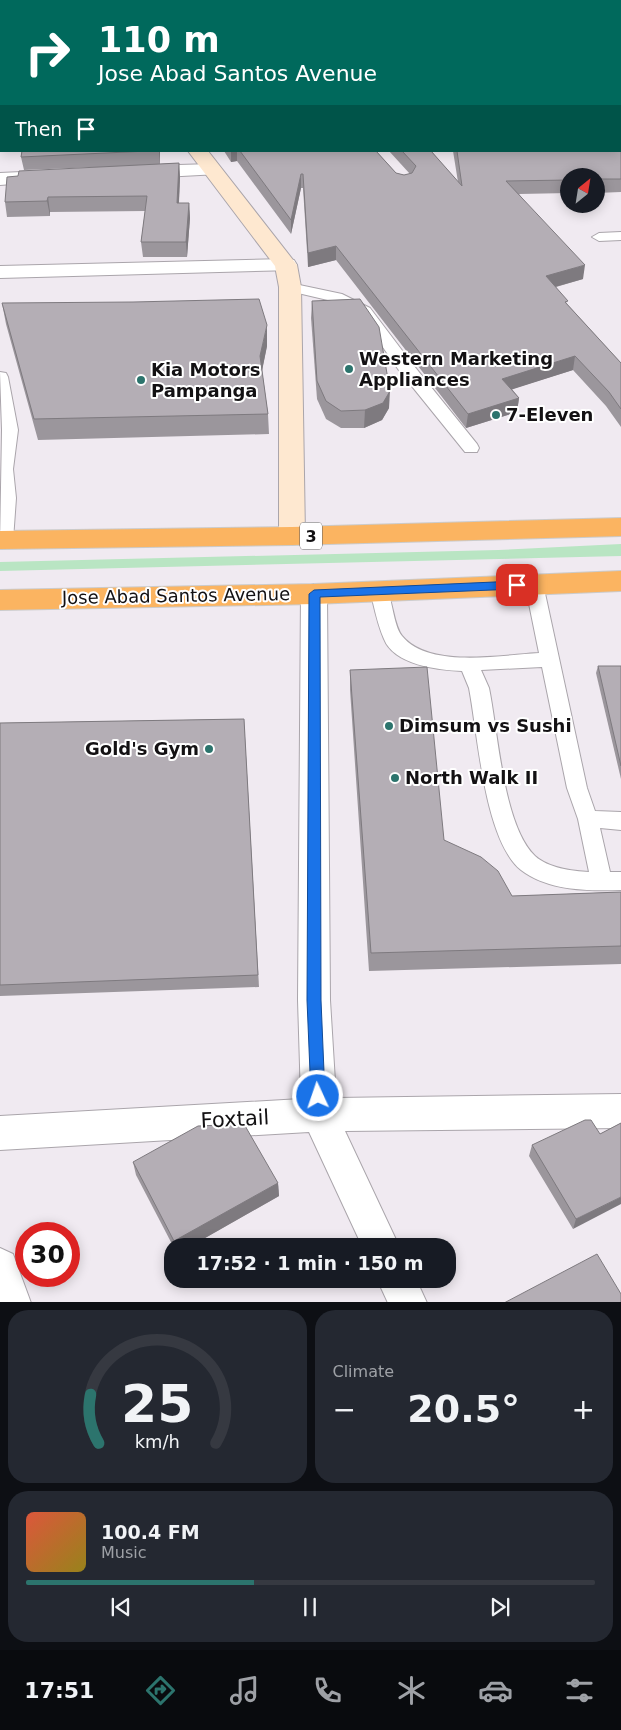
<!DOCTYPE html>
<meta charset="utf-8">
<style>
body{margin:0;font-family:"DejaVu Sans",sans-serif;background:#242831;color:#f1f3f6;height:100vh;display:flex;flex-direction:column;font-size:19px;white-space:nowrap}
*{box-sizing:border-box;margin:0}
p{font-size:16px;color:#9ea1a6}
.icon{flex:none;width:28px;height:28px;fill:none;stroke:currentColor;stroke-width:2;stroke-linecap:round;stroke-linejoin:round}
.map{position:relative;height:1302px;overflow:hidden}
.drawer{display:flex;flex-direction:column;gap:8px;padding:8px;background:#0d0f14;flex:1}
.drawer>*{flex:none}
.hud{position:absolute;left:0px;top:0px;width:621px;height:152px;box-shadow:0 2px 12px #0003;background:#00695c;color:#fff;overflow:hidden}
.needle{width:32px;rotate:30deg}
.buttons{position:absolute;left:560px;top:168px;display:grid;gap:10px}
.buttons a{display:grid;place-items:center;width:45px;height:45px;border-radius:50%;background:#171b24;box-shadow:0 2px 12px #0003;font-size:25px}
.speed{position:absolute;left:15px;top:1222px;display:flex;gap:10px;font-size:25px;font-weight:700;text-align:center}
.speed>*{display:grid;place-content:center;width:65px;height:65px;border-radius:50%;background:#171b24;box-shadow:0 2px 12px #0003;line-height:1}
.speed .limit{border:8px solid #d22;background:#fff;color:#111}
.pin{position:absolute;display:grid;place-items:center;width:42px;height:42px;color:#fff;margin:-21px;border-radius:10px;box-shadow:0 2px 8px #0006}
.me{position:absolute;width:55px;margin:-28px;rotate:357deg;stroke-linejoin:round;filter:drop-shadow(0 0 4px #0008)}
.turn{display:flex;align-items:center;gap:18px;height:105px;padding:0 15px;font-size:22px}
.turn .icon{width:65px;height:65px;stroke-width:2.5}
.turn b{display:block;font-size:35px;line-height:42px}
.then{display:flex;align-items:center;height:48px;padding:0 15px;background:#0003;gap:10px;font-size:19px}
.big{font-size:38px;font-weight:700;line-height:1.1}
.drawer .widget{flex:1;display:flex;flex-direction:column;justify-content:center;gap:8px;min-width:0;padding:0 18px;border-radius:20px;background:#242831}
.drawer .dial{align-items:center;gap:0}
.dial svg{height:130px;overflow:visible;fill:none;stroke:#363941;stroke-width:7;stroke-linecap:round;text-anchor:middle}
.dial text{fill:#f1f3f6;stroke:none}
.song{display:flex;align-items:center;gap:15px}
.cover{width:60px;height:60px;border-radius:8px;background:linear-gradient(135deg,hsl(10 70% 55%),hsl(50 70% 35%))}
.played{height:5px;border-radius:2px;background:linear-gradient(90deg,#2c746d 40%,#363941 40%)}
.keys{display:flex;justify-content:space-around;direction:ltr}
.heat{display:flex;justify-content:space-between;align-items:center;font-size:28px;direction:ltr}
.drawer .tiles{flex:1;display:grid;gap:8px;grid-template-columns:1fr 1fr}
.widget:last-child{grid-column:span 2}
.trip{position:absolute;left:164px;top:1238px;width:292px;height:50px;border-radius:20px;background:#171b24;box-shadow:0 2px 12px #0003;font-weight:700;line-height:50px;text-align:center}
.tab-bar{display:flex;height:80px;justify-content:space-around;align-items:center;background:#090b0e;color:#9ea1a6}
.tab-bar .icon{width:35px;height:35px}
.tab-bar .on{color:#2c746d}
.tab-bar b{font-size:22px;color:#f1f3f6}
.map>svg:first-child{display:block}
.green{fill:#b9e5c3}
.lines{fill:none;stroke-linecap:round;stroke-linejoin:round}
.lane-casing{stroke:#aaa5ab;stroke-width:2}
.street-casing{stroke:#aaa5ab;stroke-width:2}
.secondary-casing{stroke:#aaa5ab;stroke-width:2}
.highway-casing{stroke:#cbcbcb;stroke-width:2}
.lane{fill:#fff;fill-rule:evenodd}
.street{fill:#fff;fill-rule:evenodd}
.secondary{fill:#fee8d0;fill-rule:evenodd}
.highway{fill:#fbb461;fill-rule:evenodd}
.wall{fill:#9b969c}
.shaded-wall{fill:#7e7a7f}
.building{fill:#b4aeb5;stroke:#7e7a7f}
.route{fill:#1a73e8;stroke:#114b97}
.poi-dot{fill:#2c746d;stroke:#fff;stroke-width:2}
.labels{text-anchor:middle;stroke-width:4;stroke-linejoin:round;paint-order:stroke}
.shield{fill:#fff;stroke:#5a585a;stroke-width:1}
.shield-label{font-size:16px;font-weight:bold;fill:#131113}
.poi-label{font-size:18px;font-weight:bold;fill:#131113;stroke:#fff;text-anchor:start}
.street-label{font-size:18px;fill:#131113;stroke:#fff}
.near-street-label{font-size:21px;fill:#131113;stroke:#fff}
</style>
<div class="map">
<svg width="621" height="1303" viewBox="0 0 621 1303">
<rect width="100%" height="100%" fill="#f0eaf1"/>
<!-- green -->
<path class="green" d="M621,544V556L0,571V562L498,550Z"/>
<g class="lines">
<!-- lane casing -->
<g class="lane-casing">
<g id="lane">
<path d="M493,0H505L506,1H494Z"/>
<path d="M621,232V240L599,241L592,237L599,233Z"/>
<path d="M290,283L342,294L370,308L410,361L477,444L479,448L477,452H465L398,369L360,314L332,301L285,290L283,287Z"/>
<path d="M0,372L6,373L8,377L18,430L13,469L16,498L13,540L10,544L0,545L2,430Z"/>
<path d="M534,577L540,579L543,584L587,788L595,811L621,812V830L600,828L610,872H621V890C589,891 548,891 521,870C484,840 478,734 469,688L462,671C438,670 394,665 384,639C377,623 374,606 370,590L373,585L379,583L385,585C393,599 393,625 402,636C429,669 501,655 539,653L525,584L528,579ZM542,667L567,788L578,819L589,872C572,871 548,868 535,856C503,826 498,731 489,688L481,670Z"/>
</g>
</g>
<!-- street casing -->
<g class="street-casing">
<g id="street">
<rect x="0" y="89" width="1" height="12"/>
<path d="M212,164L219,166L222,170L219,174L144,178L137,176L134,172L137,168L144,166Z"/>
<path d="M43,171L50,173L53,177L50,181L0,185V173Z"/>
<path d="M286,259L294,260L297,265L294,270L0,278V266Z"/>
<path d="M314,584L323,587L327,594L330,1000L336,1098L621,1094V1128L345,1131L399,1246H362L309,1132L0,1150V1116L301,1099L298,1000L301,594L305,587Z"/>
<path d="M0,1248L13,1254L31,1303H0Z"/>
<path d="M377,1279H416L427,1303H388Z"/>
</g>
</g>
<!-- secondary casing -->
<g class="secondary-casing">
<g id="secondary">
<path d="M74,0H92L93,1H75Z"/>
<path d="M188,151H208L297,265L301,287L305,536L301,542L292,545L283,542L279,536V287L275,266Z"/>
</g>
</g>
<!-- highway casing -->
<g class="highway-casing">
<g id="highway">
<path d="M621,518V536L292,545L0,549V531L292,527Z"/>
<path d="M621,571V591L314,604L0,610V590L314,584Z"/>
</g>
</g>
<!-- lane -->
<use href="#lane" class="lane"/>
<!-- street -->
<use href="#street" class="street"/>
<!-- secondary -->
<use href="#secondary" class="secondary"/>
<!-- highway -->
<use href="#highway" class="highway"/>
</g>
<!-- wall -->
<g class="wall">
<path d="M104,0H384V1H105Z"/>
<rect x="0" y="19" width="1" height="65"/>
<path d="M621,107V192L596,193V176H569V193L519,194L583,279L556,287L568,305L621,363V427L606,406L573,370L512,389L519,398L517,412L466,428L336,260L308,267L303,188H301L291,234L237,161L231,162L224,151H376L396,173L404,175L410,174L389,151H431L458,182L453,151H620Z"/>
<path d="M22,151H160V164L179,163L180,178L179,203H189L190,218L187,257H143L141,242L145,211L50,212V216L7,217L5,202L18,176L97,167L24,170L21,157Z"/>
<path d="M312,301L389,408L382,420L364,428H341L326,419L317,399L311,318Z"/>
<path d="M2,303L267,346L262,370L268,414L269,434L38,440L6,324Z"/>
<path d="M598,666H621V779L596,673Z"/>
<path d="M350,670L444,840L512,896L621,892V964L369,971L350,690Z"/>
<path d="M244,719L259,987L0,996V723Z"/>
<path d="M621,1123L573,1229L529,1156L532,1145L600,1134Z"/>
<path d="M133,1162L278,1183L279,1196L191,1246H173L136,1175Z"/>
</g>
<!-- shaded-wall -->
<g class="shaded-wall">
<path d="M159,151H160V164Z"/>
<path d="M231,151H237V161L231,162Z"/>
<path d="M179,163L180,178L178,218L177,203Z"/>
<path d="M301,174V188L291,234V220Z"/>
<path d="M48,197L50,212V216L47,201Z"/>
<path d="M189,203L190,218L187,257L186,242Z"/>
<path d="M336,246V260L308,267V253Z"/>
<path d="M585,265L583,279L544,290L546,276Z"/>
<path d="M267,325V346L261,376L260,356Z"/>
<path d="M575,356L573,370L501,393L502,379Z"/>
<path d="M390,391L389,408L382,420L364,428L365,410Z"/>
<path d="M519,398L517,412L466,428L468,414Z"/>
<path d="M278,1183L279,1196L191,1246H175L174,1241Z"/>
<path d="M621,1197V1204L573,1229L576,1219Z"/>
</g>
<!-- building -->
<g class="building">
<path d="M114,0H365L366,1H115Z"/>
<rect x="0" y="19" width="1" height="52"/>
<path d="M620,107H621V179H596V176H569V180L506,181L585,265L546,276L568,301L565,302L621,363V409L609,392L575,356L502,379L519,398L468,414L336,246L308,253L303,174H301L291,220L240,151H376L396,173L404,175L412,173L416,166L402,151H431L462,186L457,151H620Z"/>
<path d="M22,151H148L21,157Z"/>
<path d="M179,163L177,203H189L186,242H141L147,196L48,197L47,201L5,202L7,177L18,176L19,171Z"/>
<path d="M259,299L267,325L260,356L268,414L34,419L2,303L133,302Z"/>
<path d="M360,299L379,327L390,391L383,403L365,410L341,411L326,401L317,381L312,301Z"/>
<path d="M598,666H621V766Z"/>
<path d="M427,667L444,840L481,857L498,871L512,896L621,892V946L371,953L350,670Z"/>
<path d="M244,719L258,975L0,985V723Z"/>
<path d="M585,1120H591L600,1134L621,1123V1197L576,1219L532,1145Z"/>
<path d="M244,1124L278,1183L174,1241L133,1162L198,1126Z"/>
<path d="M597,1254L621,1294V1303H504Z"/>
</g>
<!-- route -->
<path class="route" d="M517,581L522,585L517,589L320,597L321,1000L325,1096L323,1100L318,1102L313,1100L311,1096L307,1000L309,594L314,590Z"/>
<!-- markers -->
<g class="poi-dot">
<circle cx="349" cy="369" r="5"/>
<circle cx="141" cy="380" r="5"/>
<circle cx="496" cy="415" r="5"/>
<circle cx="389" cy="726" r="5"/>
<circle cx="209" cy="749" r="5"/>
<circle cx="395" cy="778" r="5"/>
</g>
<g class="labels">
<!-- shield labels -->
<rect class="shield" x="300" y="522.5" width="22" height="27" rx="4"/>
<g class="shield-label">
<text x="311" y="542">3</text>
</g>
<!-- poi labels -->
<g class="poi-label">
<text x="359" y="365">Western Marketing<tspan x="359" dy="21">Appliances</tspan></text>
<text x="151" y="376">Kia Motors<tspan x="151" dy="21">Pampanga</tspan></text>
<text x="506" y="421">7-Eleven</text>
<text x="399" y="732">Dimsum vs Sushi</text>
<text x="199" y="755" text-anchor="end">Gold's Gym</text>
<text x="405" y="784">North Walk II</text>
</g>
<!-- street labels -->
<g class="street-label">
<text transform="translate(176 596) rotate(-1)" y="6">Jose Abad Santos Avenue</text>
</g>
<!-- near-street labels -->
<g class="near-street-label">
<text transform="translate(235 1119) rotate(-3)" y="7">Foxtail</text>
</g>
</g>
</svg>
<div class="buttons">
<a><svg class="needle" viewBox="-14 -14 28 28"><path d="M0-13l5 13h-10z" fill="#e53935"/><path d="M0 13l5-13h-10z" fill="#9ea1a6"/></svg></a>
</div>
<div class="speed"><div class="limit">30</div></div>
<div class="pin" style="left:517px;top:585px;background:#d93025"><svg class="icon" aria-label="arrive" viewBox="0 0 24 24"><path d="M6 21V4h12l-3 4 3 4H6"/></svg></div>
<svg class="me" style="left:318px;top:1096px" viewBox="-20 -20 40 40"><circle r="17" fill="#1a73e8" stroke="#fff" stroke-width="3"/><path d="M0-11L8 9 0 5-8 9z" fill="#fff"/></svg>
<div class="trip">17:52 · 1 min · 150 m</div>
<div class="hud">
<div class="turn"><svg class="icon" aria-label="right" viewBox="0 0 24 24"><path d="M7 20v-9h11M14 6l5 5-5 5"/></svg><div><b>110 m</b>Jose Abad Santos Avenue</div></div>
<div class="then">Then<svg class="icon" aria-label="arrive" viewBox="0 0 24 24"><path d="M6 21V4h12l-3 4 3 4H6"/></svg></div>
</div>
</div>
<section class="drawer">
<div class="tiles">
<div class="widget dial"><svg viewBox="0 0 100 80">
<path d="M14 69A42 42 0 1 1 86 69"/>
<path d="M14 69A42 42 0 0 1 9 39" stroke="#2c746d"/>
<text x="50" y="56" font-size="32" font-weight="700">25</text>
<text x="50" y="72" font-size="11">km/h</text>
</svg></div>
<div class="widget"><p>Climate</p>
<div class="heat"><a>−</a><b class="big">20.5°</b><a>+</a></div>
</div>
<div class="widget">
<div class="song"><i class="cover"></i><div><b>100.4 FM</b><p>Music</p></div></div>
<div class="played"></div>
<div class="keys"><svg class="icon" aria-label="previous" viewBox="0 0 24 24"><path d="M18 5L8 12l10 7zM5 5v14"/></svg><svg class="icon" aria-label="pause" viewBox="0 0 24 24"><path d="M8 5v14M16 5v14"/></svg><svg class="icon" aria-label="next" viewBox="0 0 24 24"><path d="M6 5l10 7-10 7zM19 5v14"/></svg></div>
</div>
</div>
</section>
<nav class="tab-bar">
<b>17:51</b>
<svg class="icon on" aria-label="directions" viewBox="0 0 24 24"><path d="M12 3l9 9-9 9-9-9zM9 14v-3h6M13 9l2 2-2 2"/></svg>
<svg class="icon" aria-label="music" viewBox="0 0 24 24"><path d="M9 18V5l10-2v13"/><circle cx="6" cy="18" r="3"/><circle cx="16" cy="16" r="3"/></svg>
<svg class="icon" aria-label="phone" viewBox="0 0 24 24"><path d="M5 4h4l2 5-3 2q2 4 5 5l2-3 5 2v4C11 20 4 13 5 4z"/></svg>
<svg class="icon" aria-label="climate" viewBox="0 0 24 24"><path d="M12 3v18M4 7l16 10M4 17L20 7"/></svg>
<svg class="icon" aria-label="car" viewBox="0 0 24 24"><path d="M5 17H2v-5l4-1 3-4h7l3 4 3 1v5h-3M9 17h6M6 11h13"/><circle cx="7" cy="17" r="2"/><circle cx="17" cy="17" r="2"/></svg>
<svg class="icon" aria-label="filters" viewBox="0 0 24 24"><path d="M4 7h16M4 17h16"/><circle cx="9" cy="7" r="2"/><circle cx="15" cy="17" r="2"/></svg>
</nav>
